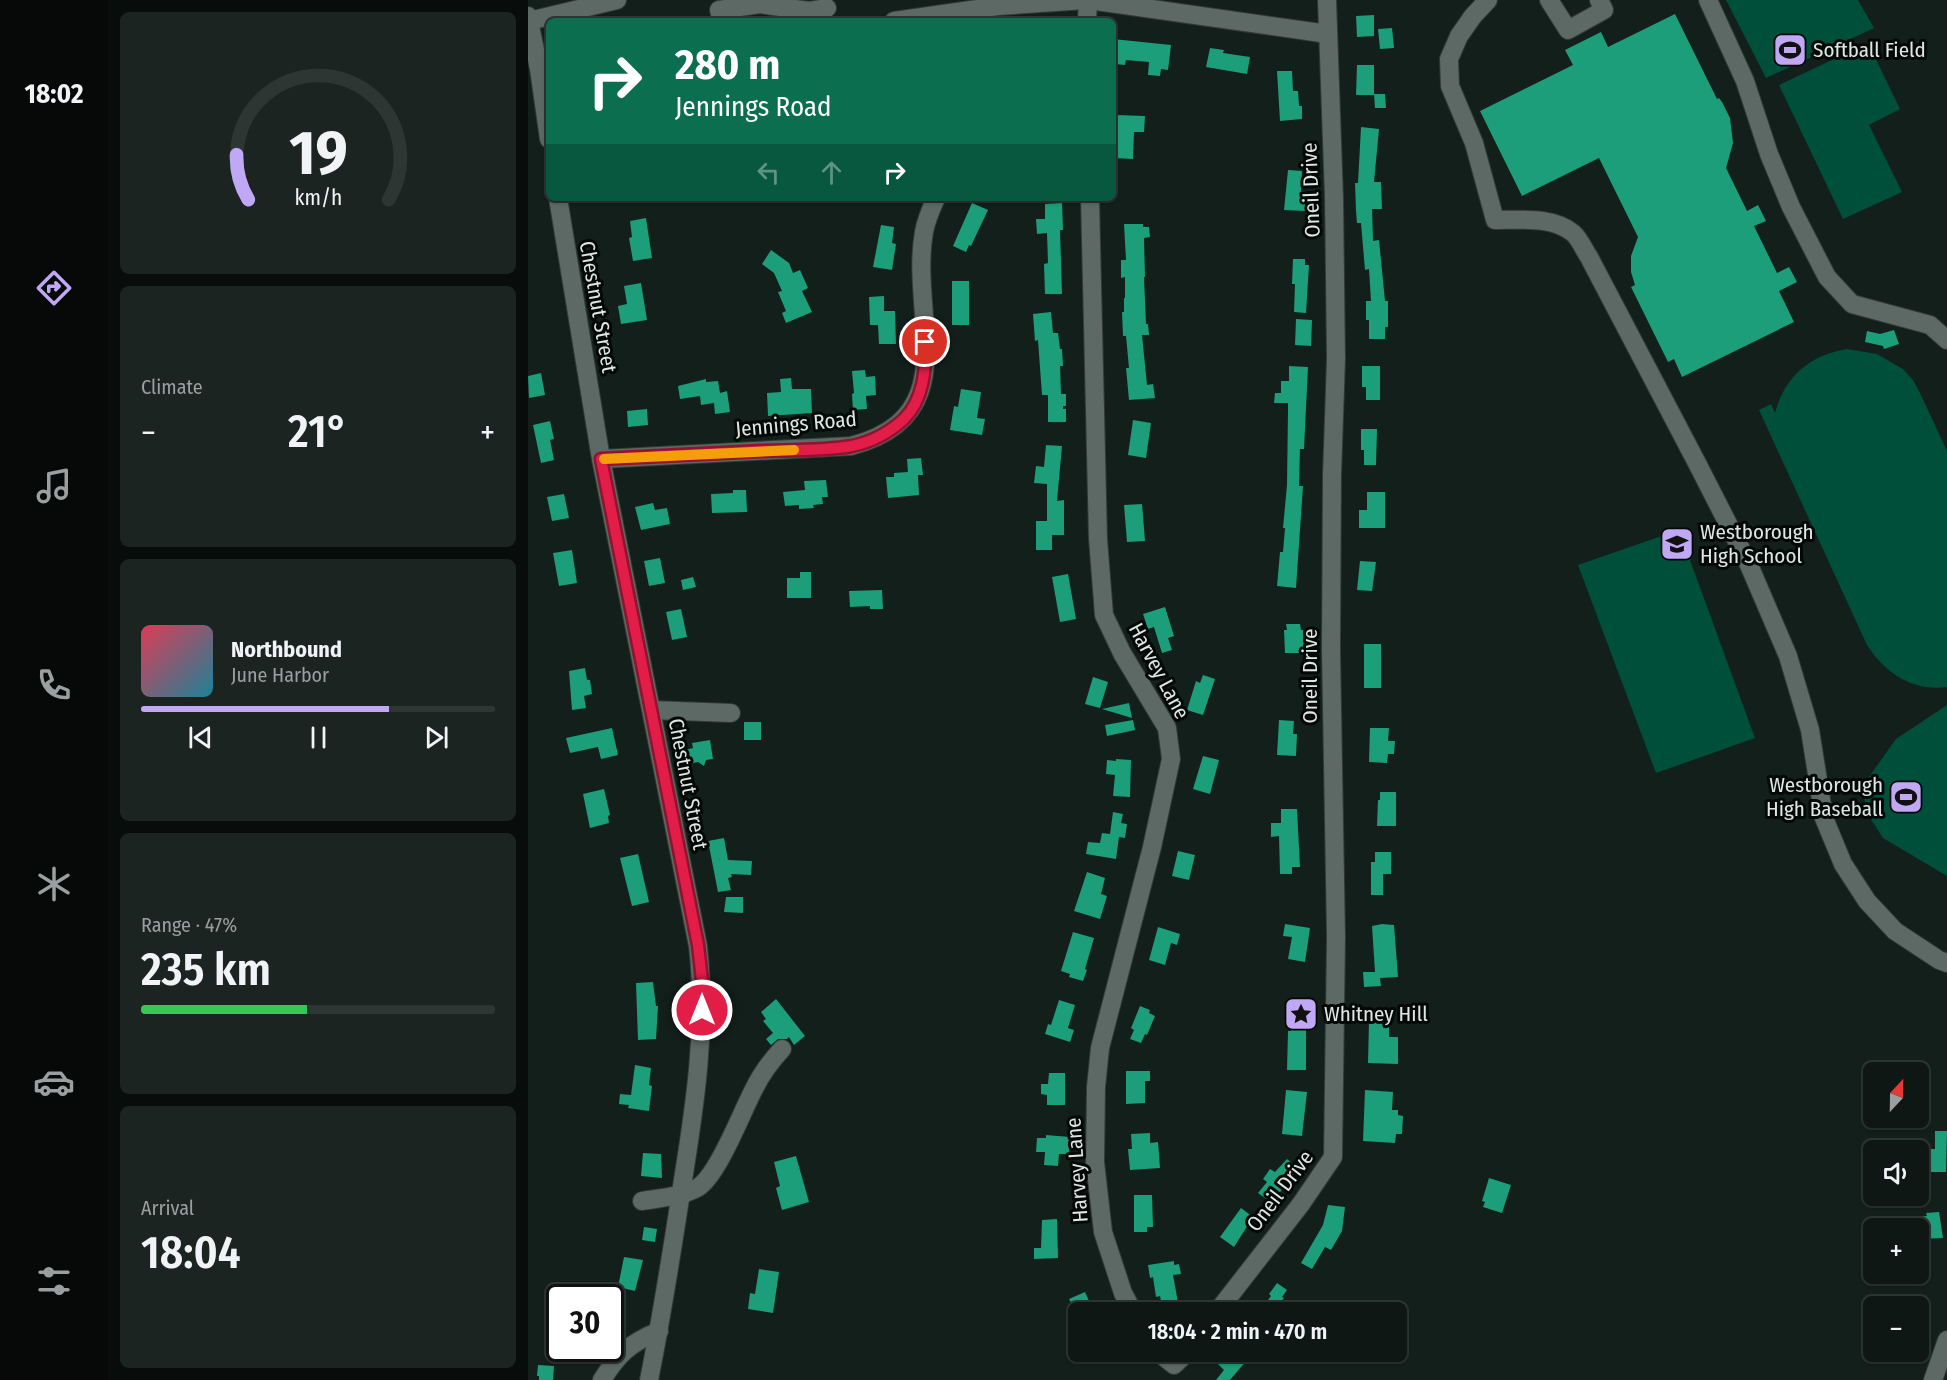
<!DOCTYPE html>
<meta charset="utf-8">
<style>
body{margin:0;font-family:"Fira Sans Condensed",sans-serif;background:#1c2422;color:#f1f3f6;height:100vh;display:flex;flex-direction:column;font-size:22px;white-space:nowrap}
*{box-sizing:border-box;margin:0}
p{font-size:20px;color:#9b9fa0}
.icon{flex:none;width:33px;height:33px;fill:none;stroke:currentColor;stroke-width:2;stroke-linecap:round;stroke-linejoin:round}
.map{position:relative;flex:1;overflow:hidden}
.side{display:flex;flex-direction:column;gap:12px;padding:12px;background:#080d0b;width:420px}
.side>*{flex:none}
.banner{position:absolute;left:18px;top:18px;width:570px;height:183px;border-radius:9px;box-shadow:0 2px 4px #0004,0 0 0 2px #2e3634;background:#0b6e4f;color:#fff;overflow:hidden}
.needle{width:39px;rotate:22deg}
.fabs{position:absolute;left:1335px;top:1062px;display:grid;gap:12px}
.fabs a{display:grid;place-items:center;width:66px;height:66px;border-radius:9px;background:#0e1714;box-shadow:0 2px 4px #0004,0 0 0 2px #2e3634;font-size:30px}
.speed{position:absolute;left:18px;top:1284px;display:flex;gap:12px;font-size:30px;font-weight:700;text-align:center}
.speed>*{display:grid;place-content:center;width:78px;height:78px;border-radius:50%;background:#0e1714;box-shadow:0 2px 4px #0004,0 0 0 2px #2e3634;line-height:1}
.speed .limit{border:3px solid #111;border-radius:9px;background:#fff;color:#111}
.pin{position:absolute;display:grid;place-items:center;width:51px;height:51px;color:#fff;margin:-26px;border:3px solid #fff;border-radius:50%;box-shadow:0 2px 6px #0007}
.me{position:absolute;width:66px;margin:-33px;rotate:0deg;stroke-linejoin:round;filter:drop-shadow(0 0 4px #0008)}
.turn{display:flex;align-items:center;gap:21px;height:126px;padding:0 30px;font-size:27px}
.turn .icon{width:78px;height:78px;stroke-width:2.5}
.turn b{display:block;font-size:42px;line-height:51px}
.lanes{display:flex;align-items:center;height:57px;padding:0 30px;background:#0003;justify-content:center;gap:30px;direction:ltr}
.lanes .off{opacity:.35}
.big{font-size:45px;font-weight:600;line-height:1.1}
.side .card{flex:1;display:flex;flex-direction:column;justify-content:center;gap:9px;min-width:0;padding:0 21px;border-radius:9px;background:#1c2422}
.side .dial{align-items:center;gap:0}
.dial svg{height:156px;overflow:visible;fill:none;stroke:#2e3634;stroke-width:7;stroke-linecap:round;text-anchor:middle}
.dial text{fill:#f1f3f6;stroke:none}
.song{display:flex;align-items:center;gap:18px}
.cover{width:72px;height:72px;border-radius:9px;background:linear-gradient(135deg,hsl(350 70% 55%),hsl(190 70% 35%))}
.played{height:6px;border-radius:3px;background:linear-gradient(90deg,#c0a8f4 70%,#2e3634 70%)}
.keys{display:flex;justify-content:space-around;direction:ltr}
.heat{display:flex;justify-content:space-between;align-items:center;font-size:33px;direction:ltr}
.charge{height:9px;border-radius:4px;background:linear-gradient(90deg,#34c759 47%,#2e3634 0)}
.trip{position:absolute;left:540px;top:1302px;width:339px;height:60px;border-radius:9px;background:#0e1714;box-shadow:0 2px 4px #0004,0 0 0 2px #2e3634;font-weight:600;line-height:60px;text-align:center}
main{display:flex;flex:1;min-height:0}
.dock{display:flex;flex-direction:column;width:108px;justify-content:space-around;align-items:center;background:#060908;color:#9b9fa0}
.dock .icon{width:42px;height:42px}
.dock .on{color:#c0a8f4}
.dock b{font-size:27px;color:#f1f3f6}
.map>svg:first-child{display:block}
.green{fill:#004f3a}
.building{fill:#1b9e79}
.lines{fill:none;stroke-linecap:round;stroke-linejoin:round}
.minor-casing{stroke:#333a36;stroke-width:20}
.minor{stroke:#5c6964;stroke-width:18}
.route-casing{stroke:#92132f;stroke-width:15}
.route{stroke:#e11d48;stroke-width:10}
.slow{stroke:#f59e0b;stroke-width:10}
.labels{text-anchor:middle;stroke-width:6;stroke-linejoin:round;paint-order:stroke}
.poi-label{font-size:21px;fill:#dfe7e4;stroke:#040806;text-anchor:start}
.street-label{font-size:21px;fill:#dfe7e4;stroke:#040806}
</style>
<main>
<nav class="dock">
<b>18:02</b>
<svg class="icon on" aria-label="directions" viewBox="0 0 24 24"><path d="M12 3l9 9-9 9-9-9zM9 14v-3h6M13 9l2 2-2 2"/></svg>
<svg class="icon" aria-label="music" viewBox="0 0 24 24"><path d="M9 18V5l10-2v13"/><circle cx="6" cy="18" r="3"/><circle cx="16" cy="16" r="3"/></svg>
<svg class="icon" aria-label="phone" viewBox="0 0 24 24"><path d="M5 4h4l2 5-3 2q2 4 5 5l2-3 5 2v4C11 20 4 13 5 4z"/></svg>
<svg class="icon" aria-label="climate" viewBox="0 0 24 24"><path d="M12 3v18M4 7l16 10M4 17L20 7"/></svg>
<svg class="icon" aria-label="car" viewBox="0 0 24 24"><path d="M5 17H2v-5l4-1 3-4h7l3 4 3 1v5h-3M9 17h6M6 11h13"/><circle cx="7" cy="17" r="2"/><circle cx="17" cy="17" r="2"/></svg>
<svg class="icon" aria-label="filters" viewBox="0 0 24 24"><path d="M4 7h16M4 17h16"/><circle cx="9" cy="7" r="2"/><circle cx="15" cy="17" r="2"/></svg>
</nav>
<section class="side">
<div class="card dial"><svg viewBox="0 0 100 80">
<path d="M14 69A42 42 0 1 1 86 69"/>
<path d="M14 69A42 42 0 0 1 8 46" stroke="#c0a8f4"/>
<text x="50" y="56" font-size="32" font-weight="700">19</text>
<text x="50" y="72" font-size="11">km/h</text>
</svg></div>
<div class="card"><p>Climate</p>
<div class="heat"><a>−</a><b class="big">21°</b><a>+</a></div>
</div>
<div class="card">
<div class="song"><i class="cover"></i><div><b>Northbound</b><p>June Harbor</p></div></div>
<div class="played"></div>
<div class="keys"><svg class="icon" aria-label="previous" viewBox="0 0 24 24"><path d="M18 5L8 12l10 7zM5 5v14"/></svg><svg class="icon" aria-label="pause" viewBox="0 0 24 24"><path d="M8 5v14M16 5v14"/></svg><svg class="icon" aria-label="next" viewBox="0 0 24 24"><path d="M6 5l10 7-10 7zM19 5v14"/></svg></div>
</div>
<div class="card"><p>Range · 47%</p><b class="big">235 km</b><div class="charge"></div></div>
<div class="card"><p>Arrival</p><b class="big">18:04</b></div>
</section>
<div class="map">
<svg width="1419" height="1380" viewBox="0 0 1419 1380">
<rect width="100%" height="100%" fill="#131f1a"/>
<!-- green -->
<g class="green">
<path d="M1198,0H1330L1346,28L1238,78Z"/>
<path d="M1340,43L1372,109L1341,125L1374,192L1315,219L1251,85Z"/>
<path d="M1319,349L1349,354L1375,369L1385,380L1392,393L1419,451V687C1385,692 1357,673 1339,645L1231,410L1243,404L1247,413C1257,376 1282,355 1319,349Z"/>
<path d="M1151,530L1227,738L1128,773L1050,565Z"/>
<path d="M1419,705V876L1355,838L1337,810L1336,784L1368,739Z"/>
</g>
<!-- building -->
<g class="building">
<path d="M1147,14L1189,99L1191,98L1194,102L1202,118L1205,143L1198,168L1219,211L1230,205L1238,221L1226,226L1249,273L1261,267L1269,282L1251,291L1266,322L1154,377L1146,359L1140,362L1103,287L1107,285L1103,272V256L1110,237L1071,158L994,196L952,111L1045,65L1037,50L1073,32L1080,47Z"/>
<path d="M846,15V36L829,37L828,16Z"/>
<path d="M864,28L866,48L852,49L850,29Z"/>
<path d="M585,39L643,45L640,70L633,69L632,76L620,75L621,62L598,60L597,65L587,64L588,58L585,57Z"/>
<path d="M682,48L696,50L695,53L722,57L719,74L678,67Z"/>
<path d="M829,65H846V95H828Z"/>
<path d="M749,71H764L765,91H770L771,106H774V119L752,121Z"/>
<path d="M846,94H857L858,108H847Z"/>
<path d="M588,115L617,116L616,132H606L605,159L586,158Z"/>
<path d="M833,127L851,129L846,182H853L854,209H844L845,241L851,240L857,301H860V327H857V339H841V320H838V301H843L841,269L837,270L833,223H829L828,211L827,183H830Z"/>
<path d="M760,170L774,171L773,191H778L777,211L756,210Z"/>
<path d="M444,203L460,210L443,246L441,245L438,252L425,246Z"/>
<path d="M534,203L535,230H532L534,294H517L516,264L520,263L519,233L509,234L508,219H517V204Z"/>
<path d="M118,218L124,258L105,261L101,238L104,237L102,221Z"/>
<path d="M596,224H615V227H621L622,237L616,238L617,277H616L618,324H620L621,335H614L619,385L625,384L627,398L601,400L598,368H601L598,336H595L594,312H596V298H597V277L593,278V260H598Z"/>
<path d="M353,225L366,227L364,243L368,244L364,270L345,267Z"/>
<path d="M243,250L261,263L265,273L272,270L280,288L274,291L284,312L258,323L254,313L258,311L250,292L254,291L246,273L234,264Z"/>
<path d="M765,259H777V265H781L778,313L766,312L767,284H764Z"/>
<rect x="424" y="281" width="17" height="44"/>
<path d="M113,283L119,320L93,324L90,306L99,304L96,286Z"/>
<path d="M356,296V311H367L368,344H351L350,325H342L341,297Z"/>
<path d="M523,312L525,333H530L532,349H534L535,366H532L533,394H538V406H535V409H538V422H520V395H514L510,340L507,341L505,314Z"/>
<path d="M768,319L784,320L783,346L767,345Z"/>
<path d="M1366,330L1371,344L1356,349L1355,346L1337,342L1339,331L1352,334Z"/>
<path d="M761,366L780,367L776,449H772L771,486H775L768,588L749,586L752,552H755L757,528H755L759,485L760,410V403H746L747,393H753V381H761Z"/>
<path d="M834,366H852V400H838V387H834Z"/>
<path d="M337,370L338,377L347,376L348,395L338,396L339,409L325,410L324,394L326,393L324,371Z"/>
<path d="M13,373L17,395L1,398L0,376Z"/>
<path d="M263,378L264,389H283L284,413L240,416L239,393L253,392L252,379Z"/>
<path d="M178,379V382L190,381L192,393L199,391L202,412L187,414L186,403L173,405L172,396L152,399L150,386Z"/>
<path d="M433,389L453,392L449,418L457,419L454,435L422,430L426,406L430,407Z"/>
<path d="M119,409L120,425L100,427L99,411Z"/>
<path d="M605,420L623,423L618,458L600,455Z"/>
<path d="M22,421L26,439L22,440L26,460L13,463L5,425Z"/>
<path d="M833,429H849L848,465H836V450H833Z"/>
<path d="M518,445L534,446L529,501L536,500V535H524V550H508V521H519V484L506,483L508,466L516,467Z"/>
<path d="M393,458L395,475H390L391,495L360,498L358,477H366V473L380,472L379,459Z"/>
<path d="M298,480L300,497H294L295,504L285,505L286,508L271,509V505L257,506L255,492L277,490L276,481Z"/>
<path d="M205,490H218L219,512L184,513L183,494L205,493Z"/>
<path d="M839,492H857V528H831V510H839Z"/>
<path d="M36,494L41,518L24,521L19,497Z"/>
<path d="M125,503L127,510L139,508L142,524L113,530L107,507Z"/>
<path d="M614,504L617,541L599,542L596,505Z"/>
<path d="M44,550L49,583L31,586L25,553Z"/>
<path d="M132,558L137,583L121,586L116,561Z"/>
<path d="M832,561L848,562L844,591L829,590Z"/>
<path d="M272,572H283V598H259V578H272Z"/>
<path d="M540,574L548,619L532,622L524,577Z"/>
<path d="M165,577L168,587L155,590L153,580Z"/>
<path d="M354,590L355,609H342V606L322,607L321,591Z"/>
<path d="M637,607L646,636L640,638L644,650L634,653L626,627L620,629L615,614Z"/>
<path d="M153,609L159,637L144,640L138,612Z"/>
<path d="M758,624H772L773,630H775L776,653H757L756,630H759Z"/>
<rect x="836" y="644" width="17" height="44"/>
<path d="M57,668L59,680H62L64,694L56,696L58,708L44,710L41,671Z"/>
<path d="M675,675L687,679L675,715L659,710L668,681L672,683Z"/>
<path d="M565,677L580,682L572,708L557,704Z"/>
<path d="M601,703L604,718L574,709Z"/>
<path d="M605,720L607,730L579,736L577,725Z"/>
<path d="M751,720L766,721L765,734H769L768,756L749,755Z"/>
<rect x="216" y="722" width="17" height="18"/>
<path d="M84,728L90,755L73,759L70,747L42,753L38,738Z"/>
<path d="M842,728H861L860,741H867L866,754H860L859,763L841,762Z"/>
<path d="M182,740L185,759L178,760L176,766L170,762L160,764L157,750L165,748L164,743Z"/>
<path d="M675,756L691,760L682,794L665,789Z"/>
<path d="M588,759L603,760L602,797L585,796L587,775L578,774L579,760L588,761Z"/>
<path d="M76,789L82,815L80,816L81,823L62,828L55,794Z"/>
<path d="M852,792H868V826H849L850,800H852Z"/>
<path d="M753,809H769L772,867H764V874H752L751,836L743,837V823H753Z"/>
<path d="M585,812L595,814L593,823L599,824L597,838L591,837L588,859L558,854L560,842L572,843L574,833L582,834Z"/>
<path d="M196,838L200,860L224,861L223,875L203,874L204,877L200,878L203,890L190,892L180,841Z"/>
<path d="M650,851L667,855L661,880L644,876Z"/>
<path d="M847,852H863V874H855V895H843V862H847Z"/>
<path d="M110,854L121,902L104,906L92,858Z"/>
<path d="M559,872L577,878L573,894L579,896L572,919L546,911Z"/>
<path d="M198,897H215V913L196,912Z"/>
<path d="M757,924L782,928L777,962L760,959L764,937L755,936Z"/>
<path d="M854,924L866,925L870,977L852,978L853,986L836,987L835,972H847L844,926Z"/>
<path d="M630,927L652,934L649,945L643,943L637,965L621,960Z"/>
<path d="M545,932L566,938L557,969L559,970L555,981L541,977L542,974L533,971Z"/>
<path d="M125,982L128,1006H130L128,1039L110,1040L108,983Z"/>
<path d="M248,999L277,1036L266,1045L261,1037L259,1039H250L243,1045L238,1039L245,1033L235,1021L238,1019L233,1012Z"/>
<path d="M531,1000L547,1005L540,1028L546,1030L542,1042L517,1034L520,1024L523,1025Z"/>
<path d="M612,1006L622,1010L621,1013L627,1016L619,1035L617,1034L613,1043L602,1039L606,1030L603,1028Z"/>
<path d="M764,1017L778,1018V1070H759L760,1031H763Z"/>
<path d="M841,1021H861V1037H870V1064L840,1063Z"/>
<path d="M107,1065L123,1068L121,1085L124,1086L121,1111L100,1108L101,1105L91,1104L92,1094L103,1095Z"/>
<path d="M598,1071H622V1081H617V1103L598,1104Z"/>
<path d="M521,1073H537V1105H519V1095L513,1094V1084H520Z"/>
<path d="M758,1090L779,1092L774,1136L754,1134Z"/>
<path d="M837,1090L865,1092L864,1110H870V1115L875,1116L874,1134H868L867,1143L835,1141Z"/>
<path d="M1407,1131H1419L1418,1172H1403V1149H1407Z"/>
<path d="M622,1133V1143L630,1142L632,1168L602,1170L600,1149H604L603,1134Z"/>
<path d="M518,1135L542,1137L541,1154H531L530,1166L516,1165L517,1152H508L509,1138H518Z"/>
<path d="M115,1153L133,1154L134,1178L113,1176Z"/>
<path d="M268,1156L281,1202L254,1210L248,1188L252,1186L246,1162Z"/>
<path d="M759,1159L770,1168L744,1203L730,1193L739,1182L735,1179L742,1169L747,1172Z"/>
<path d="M961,1178L983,1185L974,1213L955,1207L957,1202L954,1201Z"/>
<path d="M606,1195H624L625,1227H619V1232H606Z"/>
<path d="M800,1205L817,1207L814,1231L803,1250L797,1247L784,1269L773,1263L795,1225Z"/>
<path d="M713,1208L725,1217L706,1247L692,1237Z"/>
<path d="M1411,1212L1415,1238L1390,1239V1228H1353V1221L1399,1216L1398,1213Z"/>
<path d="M529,1219L530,1258L506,1259V1248H513L514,1220Z"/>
<path d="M116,1227L129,1229L127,1242L114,1240Z"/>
<path d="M96,1257L115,1260L107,1291L90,1287Z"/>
<path d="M646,1261V1265L651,1264L653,1274L645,1275L651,1308L635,1311L632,1296L628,1297L625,1277L622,1278L620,1265Z"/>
<path d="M231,1269L251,1272L245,1313L220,1309L222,1293L227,1294Z"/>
<path d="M749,1283L759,1290L754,1297L756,1298L746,1312H731L743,1296L741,1294Z"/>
<path d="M557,1292L566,1312H548L541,1299Z"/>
<path d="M701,1352H709L719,1360L702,1380H688L696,1370L690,1364Z"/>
<path d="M10,1365L26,1366L25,1380H11V1376H9Z"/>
</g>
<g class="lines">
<!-- minor casing -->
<g class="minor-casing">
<g id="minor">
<path d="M561,0L800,34"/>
<path d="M960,0L945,16L931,36L921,59L922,86L946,143L967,220C992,220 1025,216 1045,233C1052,239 1056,250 1061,257L1170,465L1221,565L1260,656L1282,730L1296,818L1315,864L1339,901L1367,931L1411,960L1419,963"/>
<path d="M1021,0L1040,30L1076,10L1071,0"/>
<path d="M1180,0L1217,81L1241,154L1263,207L1299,277L1324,304L1402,325L1419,340"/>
<path d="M0,16L11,69L21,139"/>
<path d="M1,21L89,0"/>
<path d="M194,21L191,10L232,4L281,11L299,8"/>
<path d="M366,21L470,6L557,0"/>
<path d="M559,21L560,0"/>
<path d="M30,198L73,459L170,946C179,1027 167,1106 154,1186C144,1251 134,1316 121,1380"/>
<path d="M562,198L570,539L576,615L594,653L639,728L643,759L624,847L572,1048L568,1087L567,1162L575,1232L595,1293L605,1312"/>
<path d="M73,459L323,446C439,416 381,315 396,232C398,220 403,209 408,198"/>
<path d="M124,710L203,713"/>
<path d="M114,1201C132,1198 152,1197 169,1188C190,1176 214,1111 227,1087C234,1073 243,1061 254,1049"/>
<path d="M689,1312L773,1204L805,1157L808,937L803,650L804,475L808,359L806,198L799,0"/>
<path d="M630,1352L646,1365L660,1352"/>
<path d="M74,1380C90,1354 102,1343 131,1331"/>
<path d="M1405,1380L1419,1340"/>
</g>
</g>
<!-- minor -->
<use href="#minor" class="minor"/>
</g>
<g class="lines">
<!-- route casing -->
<g class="route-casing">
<path id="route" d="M174,1010V980L170,945L73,459C126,456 180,454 233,451C262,450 295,451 324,446C343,442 362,432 376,419C396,399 398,369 397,342"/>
</g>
<!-- route -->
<use href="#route" class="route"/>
<!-- slow -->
<path class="slow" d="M76,459L266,450"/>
</g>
<!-- icons -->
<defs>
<g id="stadium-square" transform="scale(1.725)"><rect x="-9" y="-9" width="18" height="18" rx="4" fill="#c0a8f4" stroke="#040806"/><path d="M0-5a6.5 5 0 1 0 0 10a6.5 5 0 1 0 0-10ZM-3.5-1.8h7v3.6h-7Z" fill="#111"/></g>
<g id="school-square" transform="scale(1.725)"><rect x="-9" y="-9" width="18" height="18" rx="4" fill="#c0a8f4" stroke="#040806"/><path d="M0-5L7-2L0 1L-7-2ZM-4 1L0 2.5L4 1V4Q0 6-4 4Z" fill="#111"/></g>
<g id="sight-square" transform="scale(1.725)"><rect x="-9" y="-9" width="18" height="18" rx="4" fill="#c0a8f4" stroke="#040806"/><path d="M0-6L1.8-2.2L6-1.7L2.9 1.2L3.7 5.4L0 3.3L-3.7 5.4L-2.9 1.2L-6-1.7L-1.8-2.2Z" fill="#111"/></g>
</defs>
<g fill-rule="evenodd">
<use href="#stadium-square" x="1262" y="50"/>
<use href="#school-square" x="1149" y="544"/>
<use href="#stadium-square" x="1378" y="797"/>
<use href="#sight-square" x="773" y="1014"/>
</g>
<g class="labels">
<!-- poi labels -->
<g class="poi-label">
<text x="1285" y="57">Softball Field</text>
<text x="1172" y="539">Westborough<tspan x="1172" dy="24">High School</tspan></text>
<text x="1355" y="792" text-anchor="end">Westborough<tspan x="1355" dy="24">High Baseball</tspan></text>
<text x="796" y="1021">Whitney Hill</text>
</g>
<!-- street labels -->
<g class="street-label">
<text transform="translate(783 190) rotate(-92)" y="7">Oneil Drive</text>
<text transform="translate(70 307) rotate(80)" y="7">Chestnut Street</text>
<text transform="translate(268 424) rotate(-5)" y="7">Jennings Road</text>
<text transform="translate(631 671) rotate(62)" y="7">Harvey Lane</text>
<text transform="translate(782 676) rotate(-90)" y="7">Oneil Drive</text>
<text transform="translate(160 784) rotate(79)" y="7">Chestnut Street</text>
<text transform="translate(549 1170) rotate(-94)" y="7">Harvey Lane</text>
<text transform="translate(752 1191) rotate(-53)" y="7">Oneil Drive</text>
</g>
</g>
</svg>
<div class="fabs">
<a><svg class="needle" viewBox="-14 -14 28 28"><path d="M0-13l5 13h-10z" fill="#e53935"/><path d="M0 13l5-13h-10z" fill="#9b9fa0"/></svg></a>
<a><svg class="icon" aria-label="sound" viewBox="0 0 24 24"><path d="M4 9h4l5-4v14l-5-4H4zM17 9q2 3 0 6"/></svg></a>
<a>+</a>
<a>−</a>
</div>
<div class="speed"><div class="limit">30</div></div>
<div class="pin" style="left:397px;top:342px;background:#d93025"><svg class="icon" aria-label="arrive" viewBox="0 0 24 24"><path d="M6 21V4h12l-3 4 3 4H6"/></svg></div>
<svg class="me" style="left:174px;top:1010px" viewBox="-20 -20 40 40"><circle r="17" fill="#e11d48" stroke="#fff" stroke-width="3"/><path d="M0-11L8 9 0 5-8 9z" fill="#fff"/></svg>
<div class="trip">18:04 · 2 min · 470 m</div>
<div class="banner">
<div class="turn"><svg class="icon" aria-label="right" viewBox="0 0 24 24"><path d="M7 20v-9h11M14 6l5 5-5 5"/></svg><div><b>280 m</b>Jennings Road</div></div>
<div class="lanes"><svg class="icon off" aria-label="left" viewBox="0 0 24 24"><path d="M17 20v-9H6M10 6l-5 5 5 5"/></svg><svg class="icon off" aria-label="ahead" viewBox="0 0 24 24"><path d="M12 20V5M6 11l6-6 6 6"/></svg><svg class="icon" aria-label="right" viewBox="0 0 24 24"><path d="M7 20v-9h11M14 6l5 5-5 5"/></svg></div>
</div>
</div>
</main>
